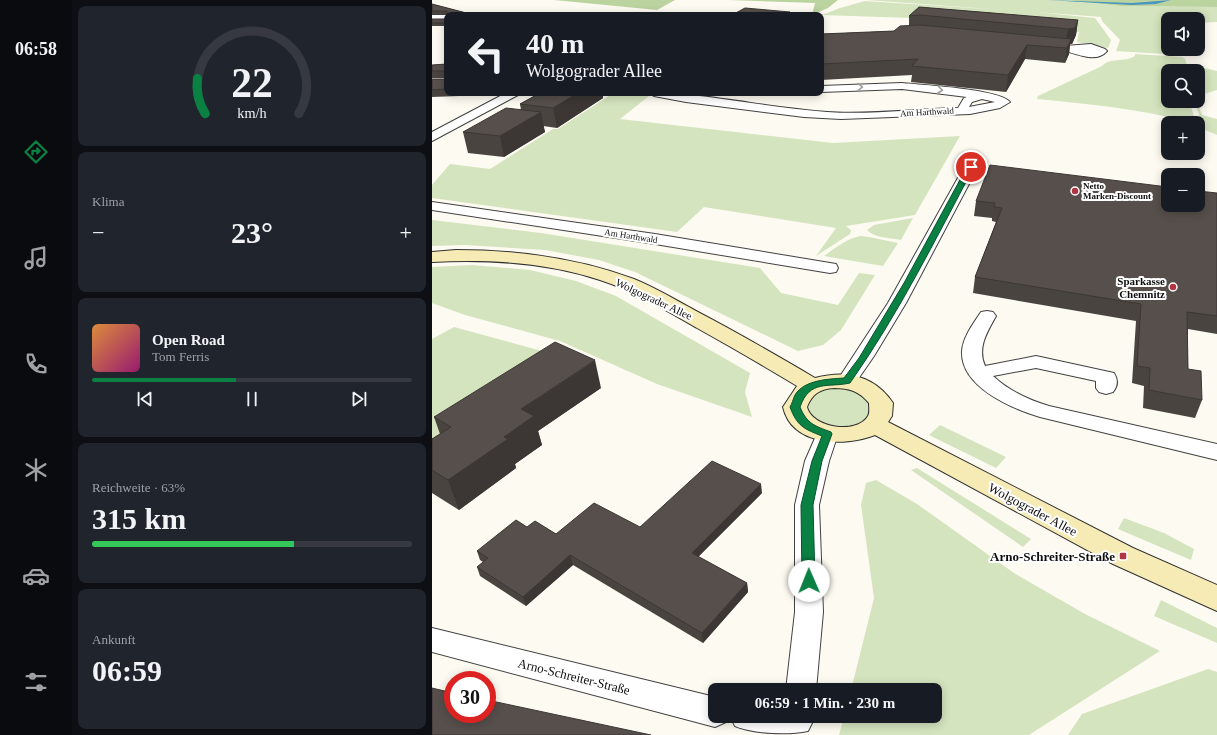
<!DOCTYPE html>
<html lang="de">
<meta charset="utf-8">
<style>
body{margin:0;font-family:"Times New Roman",serif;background:#20242c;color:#f1f3f6;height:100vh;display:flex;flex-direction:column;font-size:15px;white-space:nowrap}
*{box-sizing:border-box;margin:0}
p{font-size:13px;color:#9ea1a6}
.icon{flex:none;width:22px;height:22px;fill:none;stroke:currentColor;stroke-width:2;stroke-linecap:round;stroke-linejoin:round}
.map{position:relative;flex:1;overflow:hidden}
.sheet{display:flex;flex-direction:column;gap:6px;padding:6px;background:#0d0f14;width:360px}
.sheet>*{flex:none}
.banner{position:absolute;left:12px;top:12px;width:380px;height:84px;border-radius:8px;box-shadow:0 2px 10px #0003;background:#171b24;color:#f1f3f6;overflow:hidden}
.tools{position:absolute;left:729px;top:12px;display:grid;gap:8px}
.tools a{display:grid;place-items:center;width:44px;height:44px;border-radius:8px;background:#171b24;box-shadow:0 2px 10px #0003;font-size:20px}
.speed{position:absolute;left:12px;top:671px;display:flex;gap:8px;font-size:20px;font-weight:700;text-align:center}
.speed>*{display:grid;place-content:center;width:52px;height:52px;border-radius:50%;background:#171b24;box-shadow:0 2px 10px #0003;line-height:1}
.speed .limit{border:6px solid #d22;background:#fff;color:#111}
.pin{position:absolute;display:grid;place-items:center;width:34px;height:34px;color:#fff;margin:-17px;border:2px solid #fff;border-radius:50%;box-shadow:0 1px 4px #0007}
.me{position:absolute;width:44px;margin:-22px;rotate:359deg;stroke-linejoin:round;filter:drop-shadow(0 0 3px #0008)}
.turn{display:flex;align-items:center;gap:14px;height:84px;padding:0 16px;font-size:18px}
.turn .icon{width:52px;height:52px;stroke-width:2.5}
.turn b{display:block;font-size:28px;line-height:34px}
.big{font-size:30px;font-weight:700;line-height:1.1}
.sheet .tile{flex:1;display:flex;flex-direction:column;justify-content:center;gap:6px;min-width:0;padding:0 14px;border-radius:8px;background:#20242c}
.sheet .dial{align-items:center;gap:0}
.dial svg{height:104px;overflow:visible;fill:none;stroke:#363941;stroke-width:7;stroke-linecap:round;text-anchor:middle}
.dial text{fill:#f1f3f6;stroke:none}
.song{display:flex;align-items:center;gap:12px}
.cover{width:48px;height:48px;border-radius:6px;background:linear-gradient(135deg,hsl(30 70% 55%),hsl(320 70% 35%))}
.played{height:4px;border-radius:2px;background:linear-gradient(90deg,#0b8043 45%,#363941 45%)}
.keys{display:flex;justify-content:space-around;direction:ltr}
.heat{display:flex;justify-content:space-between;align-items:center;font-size:22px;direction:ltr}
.charge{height:6px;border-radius:3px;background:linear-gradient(90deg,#34c759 63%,#363941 0)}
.trip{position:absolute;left:276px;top:683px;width:234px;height:40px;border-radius:8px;background:#171b24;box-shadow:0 2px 10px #0003;font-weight:700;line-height:40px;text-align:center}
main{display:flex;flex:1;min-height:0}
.dock{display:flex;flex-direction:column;width:72px;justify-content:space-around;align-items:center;background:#090b0e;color:#9ea1a6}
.dock .icon{width:28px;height:28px}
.dock .on{color:#0b8043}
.dock b{font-size:18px;color:#f1f3f6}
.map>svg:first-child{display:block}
.green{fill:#d4e4be}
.forest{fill:#bad39f}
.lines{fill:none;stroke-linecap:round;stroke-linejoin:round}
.stream{fill:#4a96be;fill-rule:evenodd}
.street-casing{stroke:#414141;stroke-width:2}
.secondary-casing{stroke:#303030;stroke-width:2}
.street{fill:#fff;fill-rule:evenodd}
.secondary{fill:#f6ebb4;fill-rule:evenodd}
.wall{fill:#4a4441}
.shaded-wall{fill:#3c3735}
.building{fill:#564f4c;stroke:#3c3735}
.oneway{stroke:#9f9f9f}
.route{fill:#0b8043;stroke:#07532c}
.poi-dot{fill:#af3642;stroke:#fff;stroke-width:1.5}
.labels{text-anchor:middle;stroke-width:4;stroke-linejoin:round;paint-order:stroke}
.far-street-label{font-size:9px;fill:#0e0e0e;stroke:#fff}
.far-poi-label{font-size:9px;font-weight:bold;fill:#0e0e0e;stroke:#fff;text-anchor:start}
.poi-label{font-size:11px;font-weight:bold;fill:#0e0e0e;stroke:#fff;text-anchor:end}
.street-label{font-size:11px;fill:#0e0e0e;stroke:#fff}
.near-street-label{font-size:13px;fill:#0e0e0e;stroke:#fff}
.near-poi-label{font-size:13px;font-weight:bold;fill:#0e0e0e;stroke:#fff;text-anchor:end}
</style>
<main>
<nav class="dock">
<b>06:58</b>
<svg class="icon on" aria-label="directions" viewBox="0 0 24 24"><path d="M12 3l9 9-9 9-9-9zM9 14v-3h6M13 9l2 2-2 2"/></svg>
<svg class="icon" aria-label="music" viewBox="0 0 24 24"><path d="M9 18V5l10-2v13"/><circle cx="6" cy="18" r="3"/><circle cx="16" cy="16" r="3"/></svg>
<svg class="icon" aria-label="phone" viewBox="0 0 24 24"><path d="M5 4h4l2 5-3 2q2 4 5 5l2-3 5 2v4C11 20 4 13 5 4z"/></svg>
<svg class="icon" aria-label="climate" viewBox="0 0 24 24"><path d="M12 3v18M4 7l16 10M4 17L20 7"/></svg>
<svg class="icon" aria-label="car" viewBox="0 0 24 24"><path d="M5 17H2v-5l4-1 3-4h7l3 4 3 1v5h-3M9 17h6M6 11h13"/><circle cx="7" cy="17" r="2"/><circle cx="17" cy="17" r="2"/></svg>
<svg class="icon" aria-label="filters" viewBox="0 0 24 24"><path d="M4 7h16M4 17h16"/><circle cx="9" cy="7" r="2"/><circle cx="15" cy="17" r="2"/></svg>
</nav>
<section class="sheet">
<div class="tile dial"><svg viewBox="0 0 100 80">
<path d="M14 69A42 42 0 1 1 86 69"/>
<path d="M14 69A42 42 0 0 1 8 42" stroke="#0b8043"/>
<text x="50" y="56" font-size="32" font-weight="700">22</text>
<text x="50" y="72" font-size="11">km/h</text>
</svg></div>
<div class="tile"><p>Klima</p>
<div class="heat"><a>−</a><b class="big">23°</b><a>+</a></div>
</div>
<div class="tile">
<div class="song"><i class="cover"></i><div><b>Open Road</b><p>Tom Ferris</p></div></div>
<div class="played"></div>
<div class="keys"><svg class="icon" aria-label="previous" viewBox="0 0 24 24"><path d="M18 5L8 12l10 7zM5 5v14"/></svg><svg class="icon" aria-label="pause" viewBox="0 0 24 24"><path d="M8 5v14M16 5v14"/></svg><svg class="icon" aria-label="next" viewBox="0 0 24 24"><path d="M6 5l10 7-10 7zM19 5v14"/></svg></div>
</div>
<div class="tile"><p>Reichweite · 63%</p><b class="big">315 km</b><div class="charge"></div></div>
<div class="tile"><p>Ankunft</p><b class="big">06:59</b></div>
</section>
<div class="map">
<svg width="785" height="735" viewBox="0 0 785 735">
<rect width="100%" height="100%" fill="#fdfaf1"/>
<!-- green -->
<g class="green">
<path d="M435,0H634L688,6L785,7V22L766,23V19H736V49H760L763,56L684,51L688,40L670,21L669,17L604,12L663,18L679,40L676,48L645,42L647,32L479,18L390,15L408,8L433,1L571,10Z"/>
<path d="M703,54L750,57L753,59L757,71H736V101H757L762,116L752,121C704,108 654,104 605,99L606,96L670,66C678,57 692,63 703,56Z"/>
<path d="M772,68L785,71V90L766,96V71H764Z"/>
<path d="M178,93H204L217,96L188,119L401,143L528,136L483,215L414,226L419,230L418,234L384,256L404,228L272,207L245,232L0,198V185L18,164L58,169L121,129H126L180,94Z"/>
<path d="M762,101H765L770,115L785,119V135L766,127V123H757L768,117Z"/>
<path d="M481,218L469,240C458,238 443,238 435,230L442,225Z"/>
<path d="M0,220L109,233L328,268L349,293L406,305L427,273L443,275L409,330L391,345L366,351L203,272L167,260L113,250L33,245L0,246Z"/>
<path d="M428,236L437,237L466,243L451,266L392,256C403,248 414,239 428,236Z"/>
<path d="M40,265L98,270L144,281L184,296L318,373L313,392L320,417L225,384L128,341L33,315L0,303V267Z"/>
<path d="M22,327L121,354L0,449V339Z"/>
<path d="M397,386L418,387L437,397L441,410L432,421L415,428L397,429L380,421L371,408L378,394Z"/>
<path d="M508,425L574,457L564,468L497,435Z"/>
<path d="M485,468L599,539L591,547L479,470Z"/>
<path d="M444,480L485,504L582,573L653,614L728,651L597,735H407L412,716H503V690H419L442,598L429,505L434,483Z"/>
<path d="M692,518L732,533L762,549L759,560L686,529Z"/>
<path d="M729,600L785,628V643L722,616Z"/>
<path d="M776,669L785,672V735H636L650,714Z"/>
</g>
<!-- forest -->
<g class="forest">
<path d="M122,0H243L225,10Z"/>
<path d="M297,0H406L396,8L380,15L383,3Z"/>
<path d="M634,0H785V7L688,6Z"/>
</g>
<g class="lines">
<!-- stream -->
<path class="stream" d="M615,0L700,3L739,0L724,4L700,5Z"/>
<!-- street casing -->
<g class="street-casing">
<g id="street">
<rect x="0" y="15" width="15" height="6"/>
<path d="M611,43L633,46L659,44L673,49L675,51C664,64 643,53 630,50C622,49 615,50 608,48L606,46L608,44Z"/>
<path d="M470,83C489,85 568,89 578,102L568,108L538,114L409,119L372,117L254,102L222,96L217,93C276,93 335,108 395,112C438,115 482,109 526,108L532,98L535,97L470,89L389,92V86ZM550,99L563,102L537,107L540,102Z"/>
<path d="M74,93H87L86,95L0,141V132Z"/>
<path d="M539,163L544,164L546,167L474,303L442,356L422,385L415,387L408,385L405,381L456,303L532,167L534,164Z"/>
<path d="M0,202L223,234L398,263L404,264L406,268L404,272L398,273L223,244L0,210Z"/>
<path d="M555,311L561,312L564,316C555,332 545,348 553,366L604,356L682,373C686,379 686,386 681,392L674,394L667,392L664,388V381L604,368L561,376C577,391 597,400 617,406L785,444V460L608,417C581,409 528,387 530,351C531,337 541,324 549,312Z"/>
<path d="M395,427L403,429L406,434L397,461L387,505L391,612L384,690H354L363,612V505L373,461L387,429Z"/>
<path d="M0,628L283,697V716H297L294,722L283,727L0,652Z"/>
<path d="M298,716H379L381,721L376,731C357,735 322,734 303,726Z"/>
</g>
</g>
<!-- secondary casing -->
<g class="secondary-casing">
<path id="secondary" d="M24,250C85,250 145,258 202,279C224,288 244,300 264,311C304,332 344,355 383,378C414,370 442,375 461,403L460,416L456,422L701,548L785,585V611L681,564L443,435C412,447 360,446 351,407L365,386C332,366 299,347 265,328C234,310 202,291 168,280C114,262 56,259 0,262V252ZM402,388C417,388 427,391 437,403C437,407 438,413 436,416C425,435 380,428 375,407C380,394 388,389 402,388Z"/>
</g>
<!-- street -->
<use href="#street" class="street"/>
<!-- secondary -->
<use href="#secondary" class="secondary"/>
</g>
<!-- wall -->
<g class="wall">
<path d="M0,4L42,15L0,14Z"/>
<path d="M487,7L646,20L644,35L640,44H638L637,54L633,63L593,59L574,92L479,82L480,75L389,80V34L462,31L477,26V16Z"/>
<rect x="0" y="19" width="15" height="7"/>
<path d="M15,64V93H29L27,96L0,97V79H14V78H0V65Z"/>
<path d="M108,93H171V98L125,128L111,126L113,132L72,157L36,153L31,132L89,110L88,104Z"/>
<path d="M785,193V334L756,329V369L770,400L763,418L711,408L712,386L700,383L704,321L541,293L543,277L564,222L560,221V218L542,216L544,201Z"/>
<path d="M169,388L106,431L110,445L83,464L84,468L27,510L0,493V439L8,434L2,417Z"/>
<path d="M330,493L266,557L315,583L316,592L271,643L141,565L94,606L48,576L45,567L51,562L48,560L45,551L95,527L124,534L208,527Z"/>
</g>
<!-- shaded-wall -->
<g class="shaded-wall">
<path d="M358,12V15H353Z"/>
<path d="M646,20L644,35L640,44H638L637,54L633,63L635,48L633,44L636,29Z"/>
<path d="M595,45L593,59L574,92L576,75Z"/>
<path d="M146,93H171V98L125,128L121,108Z"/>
<path d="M109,112L113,132L72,157L68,136Z"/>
<path d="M163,360L169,388L106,431L110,445L83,464L84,468L27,510L16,480L72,437L89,409Z"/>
<path d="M329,484L330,493L261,562L260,553Z"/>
<path d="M138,555L141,565L94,606L91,597Z"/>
<path d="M315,583L316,592L271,643L270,633Z"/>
</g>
<!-- building -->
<g class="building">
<path d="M0,4L42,15H15V11H0Z"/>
<path d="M487,7L646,20L643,28L636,29L488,15L477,16Z"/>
<path d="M313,8L358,12L353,15H300Z"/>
<rect x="0" y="19" width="15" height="4"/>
<path d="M488,25L639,39L635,48L595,45L576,75L480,66L486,59L389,64V34L462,31L468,26Z"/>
<path d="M15,64V89L0,90V79H14V71H0V65Z"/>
<path d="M108,93H146L121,108L88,104Z"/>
<path d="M74,108L109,112L68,136L31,132Z"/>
<path d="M558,165L736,187V205H766V191L785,193V316L755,312L756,369L769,371L770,400L717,390L718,368L705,366L709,304L543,277L570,208L562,207L563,203L544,201Z"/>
<path d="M123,342L163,360L89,409L102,416L72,437L76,439L16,480L0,470V439L19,427L2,417Z"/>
<path d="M280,461L329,484L260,553L315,583L270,633L138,555L91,597L45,567L56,558L45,551L84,520L95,527L103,521L124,534L162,503L208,527Z"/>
<path d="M0,688L21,693V714H55V700L219,735H0Z"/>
</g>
<!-- one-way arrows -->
<defs><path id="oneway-chevron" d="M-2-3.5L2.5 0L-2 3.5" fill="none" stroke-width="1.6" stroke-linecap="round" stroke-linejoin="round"/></defs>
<g class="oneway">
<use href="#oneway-chevron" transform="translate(428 87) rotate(-2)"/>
<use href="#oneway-chevron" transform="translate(508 90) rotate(6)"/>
</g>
<!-- route -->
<path class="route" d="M536,165L542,167C503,240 466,315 418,383C396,388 378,379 368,407C375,424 383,426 399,432L400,434L390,461L381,505L383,581L381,584L377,586L372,584L370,581L369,505L380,461L390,436C372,429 365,426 358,407C360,404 361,399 363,395C372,380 396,379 412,378L427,358L472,283Z"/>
<!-- markers -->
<g class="poi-dot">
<circle cx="643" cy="191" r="4"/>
<circle cx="741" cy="287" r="4"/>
<rect x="687" y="552" width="8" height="8" rx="2"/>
</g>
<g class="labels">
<!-- far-street labels -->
<g class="far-street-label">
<text transform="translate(495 112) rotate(-3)" y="3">Am Harthwald</text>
<text transform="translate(199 236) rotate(9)" y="3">Am Harthwald</text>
</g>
<!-- far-poi labels -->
<g class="far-poi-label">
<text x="651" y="189">Netto<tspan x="651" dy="10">Marken-Discount</tspan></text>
</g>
<!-- poi labels -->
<g class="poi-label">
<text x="733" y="285">Sparkasse<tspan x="733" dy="13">Chemnitz</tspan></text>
</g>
<!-- street labels -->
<g class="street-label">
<text transform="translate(222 299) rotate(25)" y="4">Wolgograder Allee</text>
</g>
<!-- near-street labels -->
<g class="near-street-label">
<text transform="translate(601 509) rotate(28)" y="5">Wolgograder Allee</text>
<text transform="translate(142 676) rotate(14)" y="5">Arno-Schreiter-Straße</text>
</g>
<!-- near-poi labels -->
<g class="near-poi-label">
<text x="683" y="561">Arno-Schreiter-Straße</text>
</g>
</g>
</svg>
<div class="tools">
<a><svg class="icon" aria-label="sound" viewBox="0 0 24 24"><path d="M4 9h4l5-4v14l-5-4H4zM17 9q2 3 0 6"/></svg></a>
<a><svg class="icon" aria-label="search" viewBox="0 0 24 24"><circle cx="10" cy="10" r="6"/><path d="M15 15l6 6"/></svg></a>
<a>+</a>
<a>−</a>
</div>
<div class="speed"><div class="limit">30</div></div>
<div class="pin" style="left:539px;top:167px;background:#d93025"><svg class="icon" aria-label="arrive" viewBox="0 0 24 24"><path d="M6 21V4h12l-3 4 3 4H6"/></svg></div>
<svg class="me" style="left:377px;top:581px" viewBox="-20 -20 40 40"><circle r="19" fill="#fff"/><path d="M0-13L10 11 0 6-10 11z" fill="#0b8043"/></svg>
<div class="trip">06:59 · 1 Min. · 230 m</div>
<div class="banner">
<div class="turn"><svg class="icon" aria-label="left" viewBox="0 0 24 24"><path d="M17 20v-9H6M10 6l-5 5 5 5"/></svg><div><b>40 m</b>Wolgograder Allee</div></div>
</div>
</div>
</main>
